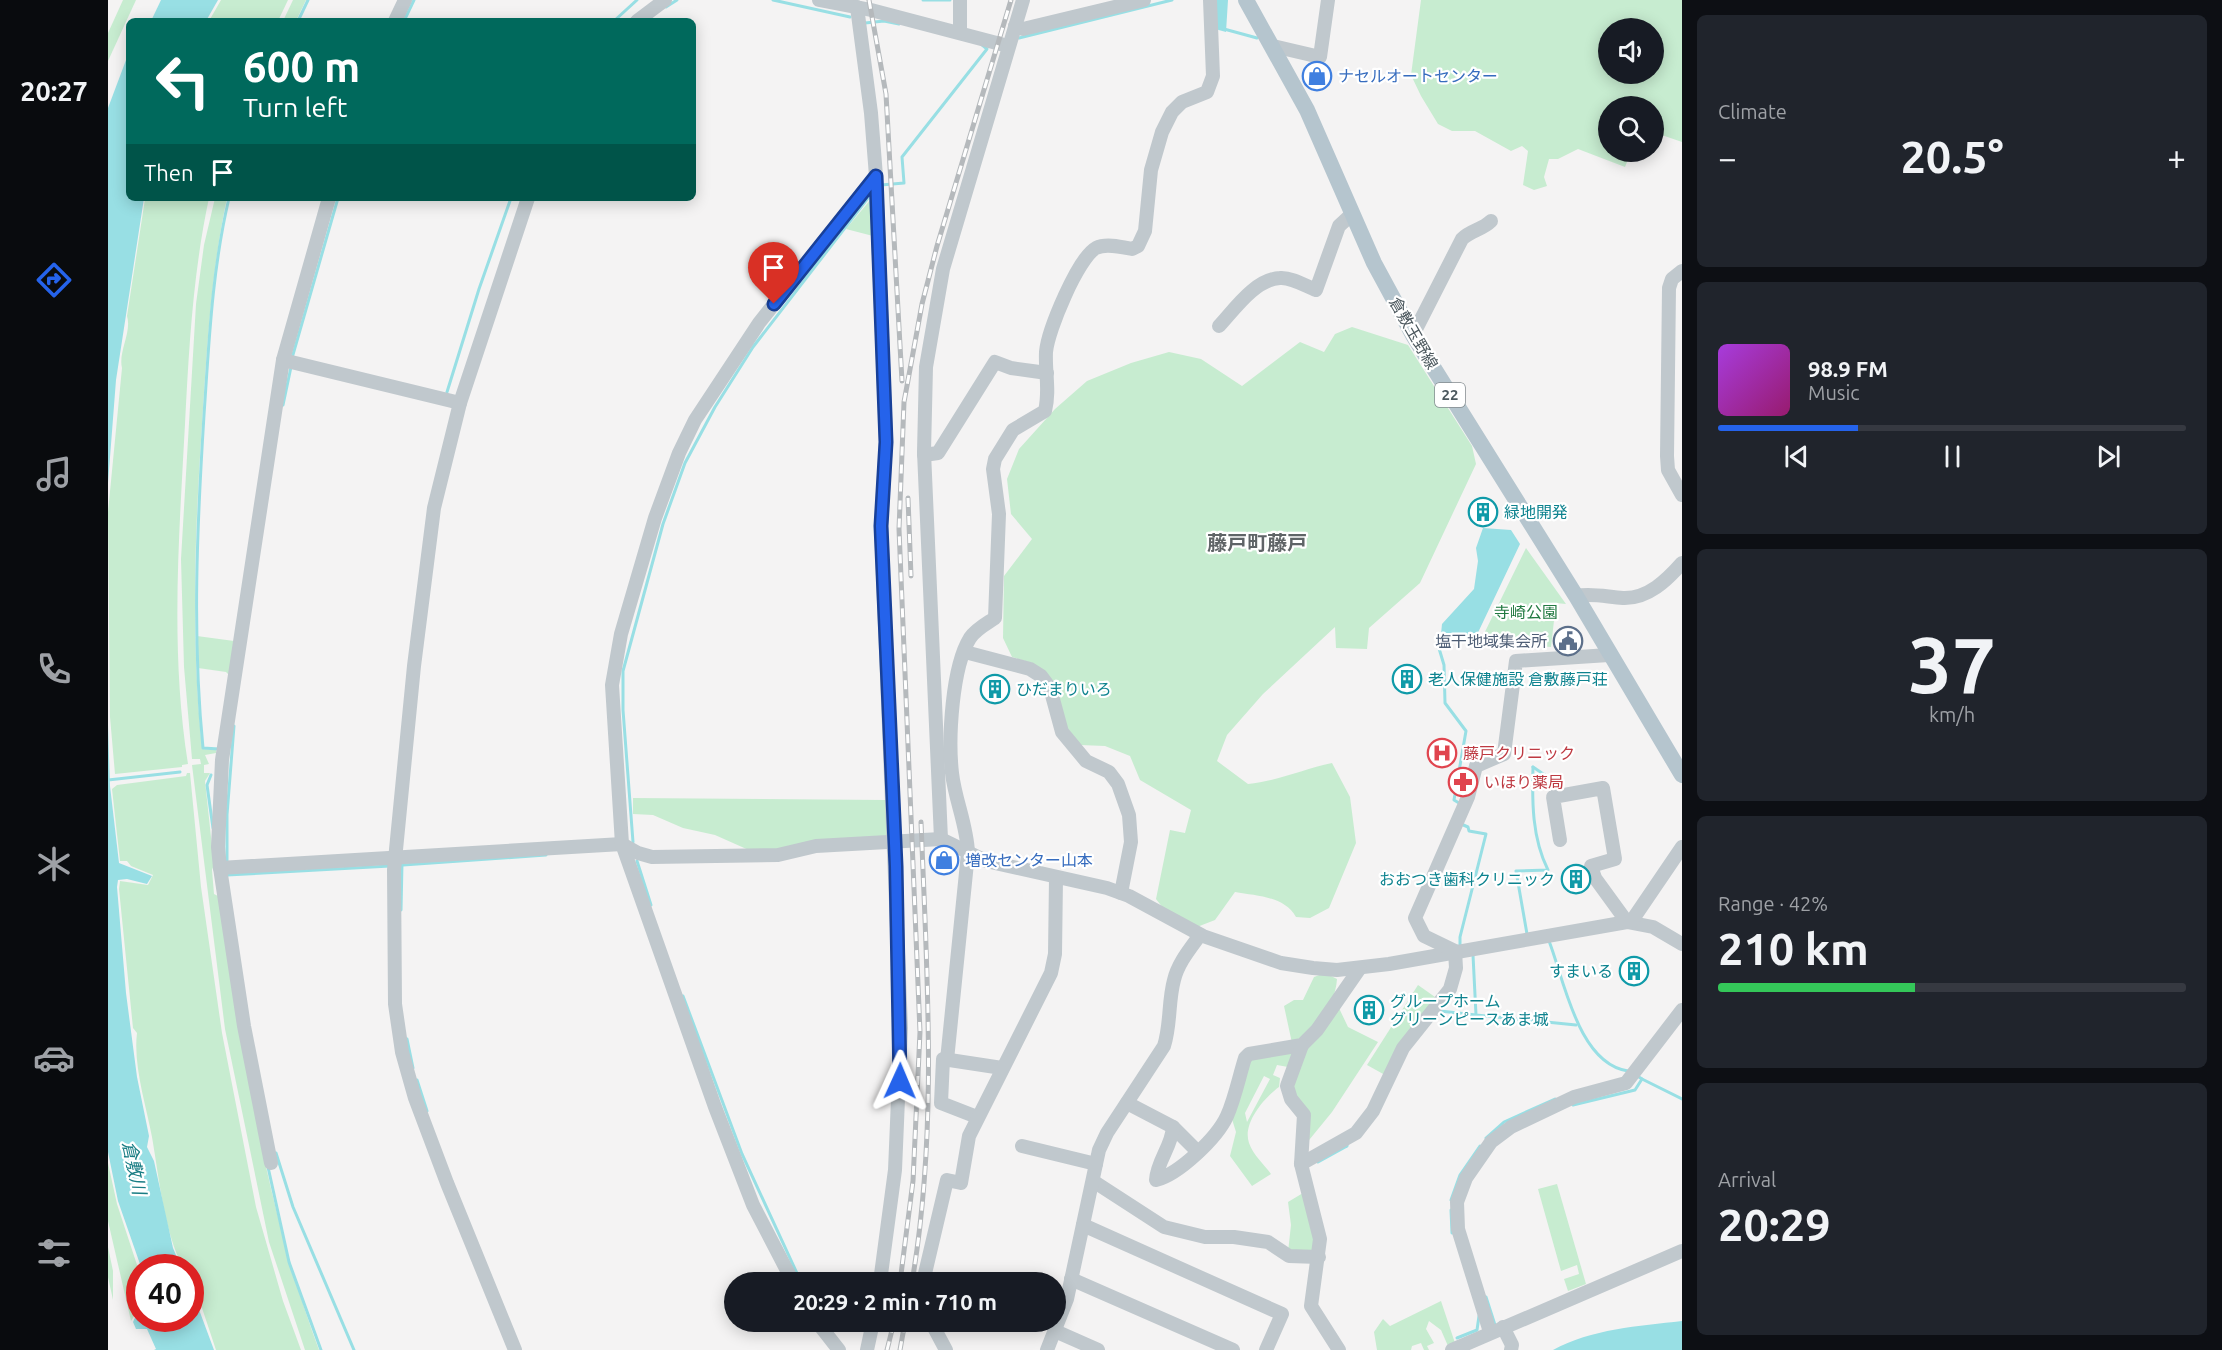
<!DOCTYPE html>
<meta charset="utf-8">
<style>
body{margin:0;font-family:Ubuntu,"Noto Sans JP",sans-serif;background:#20242c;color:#f1f3f6;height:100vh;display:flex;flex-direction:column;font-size:22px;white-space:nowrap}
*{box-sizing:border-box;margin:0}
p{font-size:20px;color:#9ea1a6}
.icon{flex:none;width:33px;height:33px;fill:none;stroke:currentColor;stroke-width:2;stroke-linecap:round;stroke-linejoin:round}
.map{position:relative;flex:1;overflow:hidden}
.details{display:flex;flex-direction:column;gap:15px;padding:15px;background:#0d0f14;width:540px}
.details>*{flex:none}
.guide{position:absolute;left:18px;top:18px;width:570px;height:183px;border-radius:9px;box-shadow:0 3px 15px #0003;background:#00695c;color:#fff;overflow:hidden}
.buttons{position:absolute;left:1490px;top:18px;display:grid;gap:12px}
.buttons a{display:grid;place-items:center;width:66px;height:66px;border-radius:50%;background:#171b24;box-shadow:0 3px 15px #0003;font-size:30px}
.speed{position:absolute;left:18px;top:1254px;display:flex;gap:12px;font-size:30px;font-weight:700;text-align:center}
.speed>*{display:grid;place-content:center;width:78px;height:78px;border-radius:50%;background:#171b24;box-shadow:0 3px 15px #0003;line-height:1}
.speed .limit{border:9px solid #d22;background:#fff;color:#111}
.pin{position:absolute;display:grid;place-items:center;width:51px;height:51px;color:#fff;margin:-62px -26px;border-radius:50% 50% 50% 0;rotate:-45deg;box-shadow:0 0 6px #0007}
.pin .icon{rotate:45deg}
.me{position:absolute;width:66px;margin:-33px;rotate:1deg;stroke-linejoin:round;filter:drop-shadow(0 0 4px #0008)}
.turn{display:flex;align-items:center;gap:21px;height:126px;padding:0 18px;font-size:27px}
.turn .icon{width:78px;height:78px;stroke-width:2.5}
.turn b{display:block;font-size:42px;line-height:51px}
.then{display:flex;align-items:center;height:57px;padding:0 18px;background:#0003;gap:12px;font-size:22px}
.big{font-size:45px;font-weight:700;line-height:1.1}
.details .tile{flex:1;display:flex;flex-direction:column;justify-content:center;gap:9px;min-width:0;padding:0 21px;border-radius:9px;background:#20242c}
.details .dial{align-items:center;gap:0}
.dial b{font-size:78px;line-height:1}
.song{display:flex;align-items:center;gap:18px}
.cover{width:72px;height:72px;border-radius:9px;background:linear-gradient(135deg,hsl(280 70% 55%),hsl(320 70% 35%))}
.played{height:6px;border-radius:3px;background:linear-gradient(90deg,#2563eb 30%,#363941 30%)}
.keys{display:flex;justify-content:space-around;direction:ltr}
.heat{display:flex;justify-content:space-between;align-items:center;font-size:33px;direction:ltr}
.charge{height:9px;border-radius:4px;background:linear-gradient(90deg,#34c759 42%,#363941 0)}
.trip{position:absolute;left:616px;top:1272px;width:342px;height:60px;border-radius:30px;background:#171b24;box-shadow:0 3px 15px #0003;font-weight:700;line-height:60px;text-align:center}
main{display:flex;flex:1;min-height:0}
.tab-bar{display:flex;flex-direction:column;width:108px;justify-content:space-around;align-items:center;background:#090b0e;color:#9ea1a6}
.tab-bar .icon{width:42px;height:42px}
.tab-bar .on{color:#2563eb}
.tab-bar b{font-size:27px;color:#f1f3f6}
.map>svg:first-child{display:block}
.green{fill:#c7ecd0;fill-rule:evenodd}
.water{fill:#98dfe4}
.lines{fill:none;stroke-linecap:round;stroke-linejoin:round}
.stream{stroke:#98dfe4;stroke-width:3}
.minor{stroke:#c0c8cd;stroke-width:14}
.major{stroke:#b5c5ce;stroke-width:16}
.rail-casing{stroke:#b5b9bc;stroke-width:5}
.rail{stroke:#fff;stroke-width:3;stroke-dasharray:9;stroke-linecap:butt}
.route-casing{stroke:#184099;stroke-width:15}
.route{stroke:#2563eb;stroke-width:10}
.labels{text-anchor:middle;stroke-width:4.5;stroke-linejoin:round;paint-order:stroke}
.shield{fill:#fff;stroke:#828a8e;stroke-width:1.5}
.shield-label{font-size:15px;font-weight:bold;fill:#4c585e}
.shop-label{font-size:16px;fill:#366cbe;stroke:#fff;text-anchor:start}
.street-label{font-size:16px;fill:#4c585e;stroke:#fff}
.culture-label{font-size:16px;fill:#0d838f;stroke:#fff;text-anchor:start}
.park-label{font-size:16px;fill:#227a42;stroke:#fff}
.service-label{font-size:16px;fill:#4e5e75;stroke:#fff;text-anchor:end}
.health-label{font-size:16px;fill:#be3a42;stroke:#fff;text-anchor:start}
.water-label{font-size:18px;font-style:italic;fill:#197d84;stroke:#fff}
.quarter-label{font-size:20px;font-weight:bold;fill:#5f6467;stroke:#fff}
</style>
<main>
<nav class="tab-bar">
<b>20:27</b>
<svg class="icon on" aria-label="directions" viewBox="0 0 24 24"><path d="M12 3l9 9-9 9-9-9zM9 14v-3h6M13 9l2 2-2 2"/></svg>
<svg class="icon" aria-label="music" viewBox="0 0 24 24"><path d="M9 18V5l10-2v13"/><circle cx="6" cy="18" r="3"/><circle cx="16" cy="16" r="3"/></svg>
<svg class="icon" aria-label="phone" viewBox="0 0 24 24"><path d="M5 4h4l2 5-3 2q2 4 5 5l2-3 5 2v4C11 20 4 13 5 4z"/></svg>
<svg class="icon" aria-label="climate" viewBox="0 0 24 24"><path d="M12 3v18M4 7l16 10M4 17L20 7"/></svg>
<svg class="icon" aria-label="car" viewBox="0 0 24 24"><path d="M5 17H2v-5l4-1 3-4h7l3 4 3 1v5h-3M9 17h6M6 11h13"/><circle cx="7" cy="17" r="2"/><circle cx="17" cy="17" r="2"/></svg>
<svg class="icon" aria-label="filters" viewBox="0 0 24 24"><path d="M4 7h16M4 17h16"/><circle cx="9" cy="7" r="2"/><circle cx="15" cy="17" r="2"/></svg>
</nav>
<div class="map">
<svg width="1574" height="1350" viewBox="0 0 1574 1350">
<rect width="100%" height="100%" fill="#f4f3f3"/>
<!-- green -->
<g class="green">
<path d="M15,0H28L0,61V33Z"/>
<path d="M113,0H180L170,21H101Z"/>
<path d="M185,0H198L188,21H175Z"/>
<path d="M1313,0H1574V142L1545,132V106H1500V152H1523L1517,167L1470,149L1450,159H1441L1436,177L1439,186L1426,190L1415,185L1420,151L1414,146L1403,151L1367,131H1344L1330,124L1313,96L1303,75ZM1500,28H1545V74H1500Z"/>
<path d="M101,198C85,273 81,347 77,424C71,537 62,651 80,764L74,765V767L7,774L2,717L0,512L14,368C10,352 24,332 19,316L37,199Z"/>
<path d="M107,198H119C103,273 99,348 94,424C87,529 83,633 93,738L95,749L108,750V753L97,755L101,764L96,765V773H102L97,781L106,865L104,870L106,894L110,896C135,1050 156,1202 211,1350H197L161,1242L117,1029L84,765L93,764L92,759H84L76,667L73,559L88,304L96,245Z"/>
<path d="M763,199L765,236L738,229Z"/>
<path d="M1244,327L1300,345L1364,446L1368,464L1312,583L1261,628L1259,649L1228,648L1227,627L1155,694L1119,735L1109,761L1140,784C1169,781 1196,769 1224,763L1242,797L1248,843L1221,908L1202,918L1188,917C1176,896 1149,896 1127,892L1107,920L1089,927L1055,908L1048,899L1062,830L1077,833L1083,810L1032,780L1022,756L997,746L972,745L955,722L924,663L904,657L895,638L896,576L924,539L903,514L899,479L911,449L947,409L979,381L1023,363L1061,352L1093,359L1134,386L1192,342L1216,352L1227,334Z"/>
<path d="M1418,548L1458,604L1448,603L1443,647L1390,643L1371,644Z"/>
<path d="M89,636L126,641L122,676L118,672L90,668Z"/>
<path d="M79,773H82L93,887L114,1033L148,1207L175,1301L193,1350H108L93,1305L90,1303C90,1290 82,1281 82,1268L75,1267C56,1232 51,1177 44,1137C38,1105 25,1065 29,1033L25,1028L11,889L12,881L40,885L45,875L23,866L19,861H12L4,789L9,785L78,776Z"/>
<path d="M525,798L778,800L781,835L668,851H643L607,835L575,828L545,815L525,814Z"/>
<path d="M1217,973L1229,979C1227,1007 1208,1029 1184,1043L1176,1006L1186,1000H1195L1206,977Z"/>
<path d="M1310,985L1327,997L1277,1075L1259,1065Z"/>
<path d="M1230,1006L1240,1027L1270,1042L1224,1112L1197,1145L1182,1086L1197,1046Z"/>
<path d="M1186,1053L1180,1067L1169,1065L1165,1075L1172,1078L1171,1087C1157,1097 1134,1123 1141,1143C1145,1155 1156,1164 1163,1174L1144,1186L1122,1156L1128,1132L1123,1116L1139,1058ZM1156,1076L1162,1079L1139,1122L1137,1113Z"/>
<path d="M0,1163L9,1204L31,1271V1309L23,1321L0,1221Z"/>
<path d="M1449,1184L1478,1284L1460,1291L1456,1279L1471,1274L1469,1265L1453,1271L1430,1189Z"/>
<path d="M1195,1193L1203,1213L1207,1253L1180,1252L1183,1225L1180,1202Z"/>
<path d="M0,1247L5,1271V1300L0,1277Z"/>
<path d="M1333,1301L1347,1343L1340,1346L1333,1330L1321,1321L1318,1329L1326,1343L1319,1346L1321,1350H1316L1313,1343L1304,1346L1303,1350H1269L1266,1332L1275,1319L1282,1326Z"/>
</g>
<!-- water -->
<g class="water">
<path d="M53,0H110L98,21H43Z"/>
<path d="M1105,0H1120L1118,32L1107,29Z"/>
<path d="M21,52V198H36L8,380L0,483V108Z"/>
<path d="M1375,528L1403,530L1412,544L1366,641L1336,636L1333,634L1334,624L1366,589L1370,561L1368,548Z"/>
<path d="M0,725L2,786L11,863L44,876L39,884L19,879L10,880L9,887L18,993L29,1077L41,1136L39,1147L46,1161L65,1248L73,1267H33L10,1201L0,1152Z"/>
<path d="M83,1288L106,1350H46L48,1349L39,1329H28L25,1322L30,1311L32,1318H82Z"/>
<path d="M1574,1321V1350H1445C1483,1329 1531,1326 1574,1321Z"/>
</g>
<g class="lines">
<!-- stream -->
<g class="stream">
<path d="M665,0L742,17"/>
<path d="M815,0H842"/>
<path d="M558,7L569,0"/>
<path d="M190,21L200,0"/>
<path d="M296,21L306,0"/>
<path d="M506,21L529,0"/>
<path d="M757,23L776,21L791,24"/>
<path d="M1116,29L1149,38"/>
<path d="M911,38L1064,0"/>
<path d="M773,185L796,183L794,157L879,49L873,44"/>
<path d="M184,358L230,198"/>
<path d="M339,392L371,289L403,198"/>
<path d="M175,405L183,367"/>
<path d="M1337,634L1330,645L1336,665L1337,703L1358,731L1346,800L1351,803"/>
<path d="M111,749L95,748C84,636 89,527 96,415C101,342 104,270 121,198"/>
<path d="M1425,767L1447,782"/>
<path d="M103,775L99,785L105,828"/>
<path d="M0,780L72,772"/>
<path d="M525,842L515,710V671L555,524L577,463L607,407L645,347L760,198"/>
<path d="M529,861L543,905"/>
<path d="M119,863V815L126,726"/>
<path d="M295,865L438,855"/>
<path d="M119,875L282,866"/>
<path d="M293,910L294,863"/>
<path d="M1419,934L1408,871L1440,870C1424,838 1424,802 1425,767"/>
<path d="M1441,941C1456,979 1470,1064 1520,1071"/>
<path d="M1352,946V937L1378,834L1361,831L1360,827L1353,824"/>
<path d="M1365,955L1368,1015L1468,1025"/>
<path d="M575,996L634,1154L693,1282"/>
<path d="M1332,1011L1368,1015"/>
<path d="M299,1039L305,1068"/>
<path d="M1534,1079L1574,1099"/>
<path d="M309,1080L319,1111"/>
<path d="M1465,1105L1527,1090L1534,1079L1528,1075"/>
<path d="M1378,1138L1396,1122L1447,1099"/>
<path d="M168,1153L185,1207L246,1350"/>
<path d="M1210,1162L1239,1146"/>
<path d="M160,1167L181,1262L213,1350"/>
<path d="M1343,1200L1352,1175L1372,1146"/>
<path d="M1343,1210L1344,1233"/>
<path d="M1378,1297L1387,1325"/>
<path d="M1349,1338L1369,1330L1371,1316"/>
</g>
<!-- minor -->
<g class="minor">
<path d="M711,0L763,10L900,46"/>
<path d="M852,0V32"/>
<path d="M749,7L763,113L768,176L778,442L773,526L793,1028L787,1170L772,1282"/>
<path d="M287,21L297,0"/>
<path d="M529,21L557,0"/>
<path d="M907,26L915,29L1036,0"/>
<path d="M1165,46L1212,57L1220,0"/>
<path d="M1574,271L1564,279L1561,288L1559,456L1560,470L1574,495"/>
<path d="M1111,326C1126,310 1147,279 1172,278C1183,277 1198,286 1208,290L1231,226L1244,214"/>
<path d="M1305,335L1354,239C1363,230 1374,230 1383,221"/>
<path d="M175,360L352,403"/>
<path d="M816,455L830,453L887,362L903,368L939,373"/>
<path d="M1468,596C1484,593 1499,597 1515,598C1540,599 1559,580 1574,563"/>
<path d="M857,652L922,669L933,676L942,688L954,732L978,761L1001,772L1010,784L1021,815L1023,842L1013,893"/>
<path d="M833,839L816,452L818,367L835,269L915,0"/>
<path d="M1452,840L1445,797L1495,788L1507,859L1483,866L1487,878L1519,922"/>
<path d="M112,868L514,844L530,853L544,857L670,855L708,846L833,839L878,861L999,888L1021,896L1095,936L1173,963L1205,968L1229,970L1281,964L1519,922L1545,927L1574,944"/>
<path d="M1523,922L1574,847"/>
<path d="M839,1060L860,853C859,825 847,800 844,773C840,738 844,667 862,638C868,629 878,624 887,618L891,514L885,469L887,459L905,430L937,411C942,391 937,373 938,352C940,330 970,258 988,248C998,243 1014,247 1024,249L1030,246L1037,231L1043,170L1054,132L1064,112L1074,102L1099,92L1105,76L1102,0"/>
<path d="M1019,1103L1065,1127L1090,1152"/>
<path d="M869,1117L833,1103L835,1059L894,1068"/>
<path d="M1065,1127C1064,1146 1049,1161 1048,1180C1071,1174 1109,1138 1119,1116C1127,1098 1131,1077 1137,1058L1141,1054L1194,1045L1209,1030L1252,968"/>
<path d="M914,1146L988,1164"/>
<path d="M163,1163L136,1026L112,868L110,847L114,760L175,360L221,198"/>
<path d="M1193,1164L1196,1115L1183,1099L1179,1086L1194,1045"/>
<path d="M985,1181L1056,1227L1097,1237H1126L1160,1242L1181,1256L1211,1257"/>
<path d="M975,1225L1174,1314L1158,1350"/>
<path d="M963,1279L1125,1350"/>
<path d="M685,1282L645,1205L607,1107L514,844L504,685L513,634L547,518L571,453L587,420L651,323L768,176"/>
<path d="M815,1282L839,1180L853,1183L861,1136L943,973L947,954L948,878"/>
<path d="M709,1322L731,1350"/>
<path d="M823,1322L838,1350"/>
<path d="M1395,1327L1404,1345L1403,1350"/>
<path d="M947,1331L990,1350"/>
<path d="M1382,1332L1350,1229L1349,1202L1358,1178L1383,1142L1403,1127L1466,1097L1518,1083L1574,1010"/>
<path d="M407,1350L339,1183L307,1098L294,1052L287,1004L286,870L306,666L326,508L352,403L420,198"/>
<path d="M759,1350L765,1322"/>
<path d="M939,1350L959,1299L991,1150L999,1133L1056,1046C1063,1024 1060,1002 1066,980C1070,963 1082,949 1092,935"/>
<path d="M1231,1350L1203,1306L1212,1239L1193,1164L1248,1133L1265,1111L1295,1048L1342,989L1348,968L1347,951L1316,936L1307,918L1360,797L1368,766L1396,754L1408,661L1501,655"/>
<path d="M1344,1350L1574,1251"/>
</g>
<!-- major -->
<path class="major" d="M1138,0L1199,110L1266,263L1305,335L1468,596L1574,775"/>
<!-- rail casing -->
<g class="rail-casing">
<g id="rail">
<path d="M761,0L778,94L794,381"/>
<path d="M800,498L803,576"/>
<path d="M792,1282L805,1181L812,1032L791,529L796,402L814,304L829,246L903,0"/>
<path d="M804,1282C830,1130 819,975 813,822"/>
<path d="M779,1350L786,1322"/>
<path d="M792,1350L797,1322"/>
</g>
</g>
<!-- rail -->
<use href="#rail" class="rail"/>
</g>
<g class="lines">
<!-- route casing -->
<g class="route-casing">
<path id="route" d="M666,304L768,176L778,442L773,526L788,866L792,1081"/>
</g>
<!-- route -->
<use href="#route" class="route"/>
</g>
<!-- icons -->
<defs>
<g id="shop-ring" transform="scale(1.5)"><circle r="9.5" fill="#fff" stroke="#3f7fe0" stroke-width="1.5"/><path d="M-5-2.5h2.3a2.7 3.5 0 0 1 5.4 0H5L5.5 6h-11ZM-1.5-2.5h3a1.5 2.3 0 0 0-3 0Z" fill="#3f7fe0"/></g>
<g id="building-ring" transform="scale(1.5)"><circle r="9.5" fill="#fff" stroke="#0f9aa8" stroke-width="1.5"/><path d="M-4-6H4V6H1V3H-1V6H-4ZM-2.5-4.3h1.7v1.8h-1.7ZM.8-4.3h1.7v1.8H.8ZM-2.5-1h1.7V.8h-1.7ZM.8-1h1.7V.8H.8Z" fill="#0f9aa8"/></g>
<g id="civic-ring" transform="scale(1.5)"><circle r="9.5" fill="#fff" stroke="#5c6f8a" stroke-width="1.5"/><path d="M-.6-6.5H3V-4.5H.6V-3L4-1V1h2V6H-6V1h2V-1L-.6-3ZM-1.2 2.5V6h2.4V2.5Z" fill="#5c6f8a"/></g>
<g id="hospital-ring" transform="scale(1.5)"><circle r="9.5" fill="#fff" stroke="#e0444e" stroke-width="1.5"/><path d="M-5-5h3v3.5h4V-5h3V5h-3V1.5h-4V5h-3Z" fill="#e0444e"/></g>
<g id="pharmacy-ring" transform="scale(1.5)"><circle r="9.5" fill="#fff" stroke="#e0444e" stroke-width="1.5"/><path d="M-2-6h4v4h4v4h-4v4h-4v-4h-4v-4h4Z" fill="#e0444e"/></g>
</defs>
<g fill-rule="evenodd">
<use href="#shop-ring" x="1209" y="76"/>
<use href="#building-ring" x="1375" y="512"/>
<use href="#civic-ring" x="1460" y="641"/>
<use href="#building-ring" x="1299" y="679"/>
<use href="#building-ring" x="887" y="689"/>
<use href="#hospital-ring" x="1334" y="753"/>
<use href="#pharmacy-ring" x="1355" y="782"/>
<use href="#shop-ring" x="836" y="860"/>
<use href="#building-ring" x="1468" y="879"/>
<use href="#building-ring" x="1526" y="971"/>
<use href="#building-ring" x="1261" y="1010"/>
</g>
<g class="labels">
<!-- shield labels -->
<rect class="shield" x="1327" y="383" width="30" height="24" rx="4.5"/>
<g class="shield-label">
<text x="1342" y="400">22</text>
</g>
<!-- shop labels -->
<g class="shop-label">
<text x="1230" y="82">ナセルオートセンター</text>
<text x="857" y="866">増改センター山本</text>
</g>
<!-- street labels -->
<g class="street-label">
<text transform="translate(1306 333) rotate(60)" y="6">倉敷玉野線</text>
</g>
<!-- culture labels -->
<g class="culture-label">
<text x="1396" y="518">緑地開発</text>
<text x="1320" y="685">老人保健施設 倉敷藤戸荘</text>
<text x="908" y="695">ひだまりいろ</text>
<text x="1447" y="885" text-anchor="end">おおつき歯科クリニック</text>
<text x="1505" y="977" text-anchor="end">すまいる</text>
<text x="1282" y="1007">グループホーム<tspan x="1282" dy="18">グリーンピースあま城</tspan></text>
</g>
<!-- park labels -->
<g class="park-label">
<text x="1418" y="618">寺崎公園</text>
</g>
<!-- service labels -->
<g class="service-label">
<text x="1439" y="647">塩干地域集会所</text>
</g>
<!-- health labels -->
<g class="health-label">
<text x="1355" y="759">藤戸クリニック</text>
<text x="1376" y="788">いほり薬局</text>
</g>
<!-- water labels -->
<g class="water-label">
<text transform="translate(26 1168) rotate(78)" y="6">倉敷川</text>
</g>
<!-- quarter labels -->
<g class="quarter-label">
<text x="1149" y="550">藤戸町藤戸</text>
</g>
</g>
</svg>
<div class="buttons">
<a><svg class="icon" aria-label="sound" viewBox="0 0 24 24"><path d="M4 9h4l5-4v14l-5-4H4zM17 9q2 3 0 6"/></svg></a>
<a><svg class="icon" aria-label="search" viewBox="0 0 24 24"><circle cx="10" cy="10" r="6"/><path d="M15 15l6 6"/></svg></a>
</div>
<div class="speed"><div class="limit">40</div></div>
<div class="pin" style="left:666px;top:304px;background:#d93025"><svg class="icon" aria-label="arrive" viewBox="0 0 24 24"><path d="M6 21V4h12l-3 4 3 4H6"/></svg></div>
<svg class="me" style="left:792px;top:1081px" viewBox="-20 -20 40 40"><path d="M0-17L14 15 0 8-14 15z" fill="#2563eb" stroke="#fff" stroke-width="4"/></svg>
<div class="trip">20:29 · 2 min · 710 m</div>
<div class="guide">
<div class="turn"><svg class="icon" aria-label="left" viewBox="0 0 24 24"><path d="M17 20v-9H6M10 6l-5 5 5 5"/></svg><div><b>600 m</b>Turn left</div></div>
<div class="then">Then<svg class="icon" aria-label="arrive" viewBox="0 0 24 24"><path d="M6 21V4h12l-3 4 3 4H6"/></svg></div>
</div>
</div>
<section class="details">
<div class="tile"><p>Climate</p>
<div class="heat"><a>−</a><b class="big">20.5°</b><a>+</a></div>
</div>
<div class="tile">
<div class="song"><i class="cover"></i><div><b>98.9 FM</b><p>Music</p></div></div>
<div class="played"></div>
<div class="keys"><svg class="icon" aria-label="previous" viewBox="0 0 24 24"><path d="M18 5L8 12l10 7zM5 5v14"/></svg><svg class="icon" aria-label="pause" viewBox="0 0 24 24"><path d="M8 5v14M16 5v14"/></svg><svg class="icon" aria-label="next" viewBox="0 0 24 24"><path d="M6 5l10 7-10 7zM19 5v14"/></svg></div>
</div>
<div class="tile dial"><b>37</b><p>km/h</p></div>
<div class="tile"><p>Range · 42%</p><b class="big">210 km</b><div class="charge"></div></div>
<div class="tile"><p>Arrival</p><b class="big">20:29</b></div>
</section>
</main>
